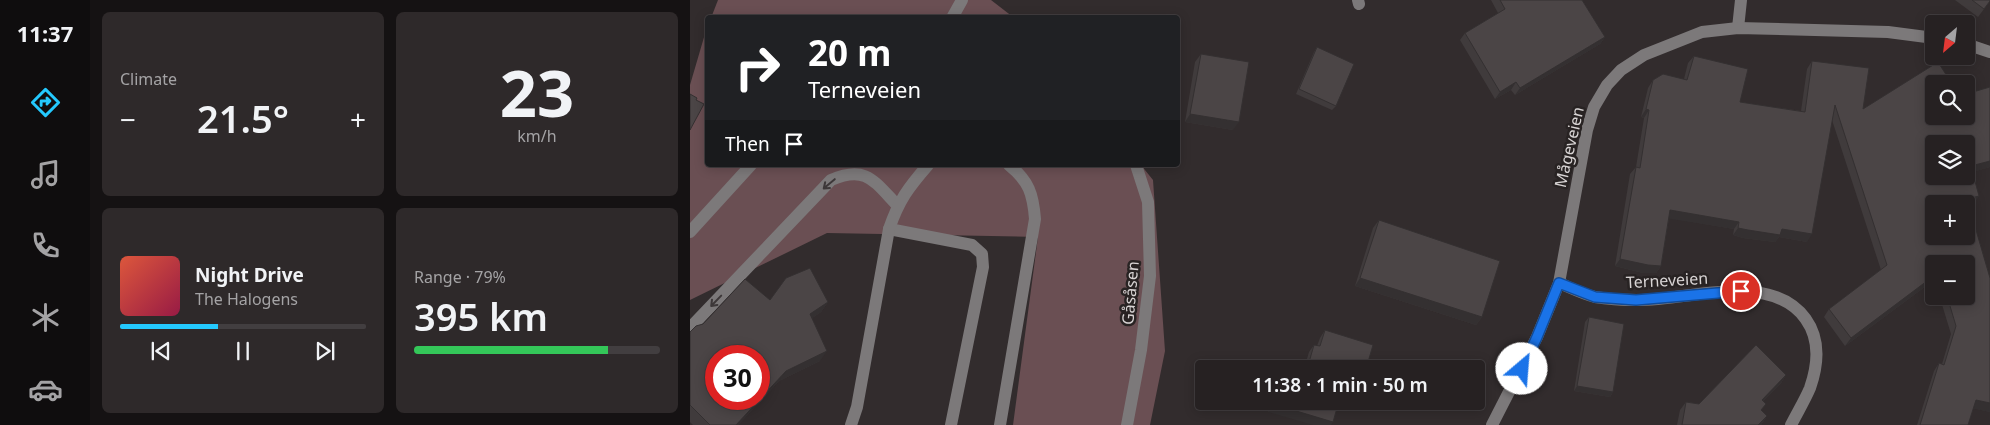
<!DOCTYPE html>
<meta charset="utf-8">
<style>
body{margin:0;font-family:"Noto Sans",sans-serif;background:#2e292a;color:#f1f3f6;height:100vh;display:flex;flex-direction:column;font-size:19px;white-space:nowrap}
*{box-sizing:border-box;margin:0}
p{font-size:16px;color:#a4a3a5}
.icon{flex:none;width:28px;height:28px;fill:none;stroke:currentColor;stroke-width:2;stroke-linecap:round;stroke-linejoin:round}
.map{position:relative;flex:1;overflow:hidden}
.sheet{display:flex;flex-direction:column;gap:12px;padding:12px;background:#151213;width:600px}
.sheet>*{flex:none}
.hud{position:absolute;left:15px;top:15px;width:475px;height:152px;border-radius:5px;box-shadow:0 2px 12px #0003,0 0 0 1px #423e40;background:#202124;color:#fff;overflow:hidden}
.needle{width:32px;rotate:208deg}
.tools{position:absolute;left:1235px;top:15px;display:grid;gap:10px}
.tools a{display:grid;place-items:center;width:50px;height:50px;border-radius:5px;background:#262122;box-shadow:0 2px 12px #0003,0 0 0 1px #423e40;font-size:25px}
.speed{position:absolute;left:15px;top:345px;display:flex;gap:10px;font-size:25px;font-weight:700;text-align:center}
.speed>*{display:grid;place-content:center;width:65px;height:65px;border-radius:50%;background:#262122;box-shadow:0 2px 12px #0003,0 0 0 1px #423e40;line-height:1}
.speed .limit{border:8px solid #d22;background:#fff;color:#111}
.pin{position:absolute;display:grid;place-items:center;width:42px;height:42px;color:#fff;margin:-21px;border:2px solid #fff;border-radius:50%;box-shadow:0 1px 5px #0007}
.me{position:absolute;width:55px;margin:-28px;rotate:27deg;stroke-linejoin:round;filter:drop-shadow(0 0 4px #0008)}
.turn{display:flex;align-items:center;gap:18px;height:105px;padding:0 20px;font-size:22px}
.turn .icon{width:65px;height:65px;stroke-width:2.5}
.turn b{display:block;font-size:35px;line-height:42px}
.then{display:flex;align-items:center;height:48px;padding:0 20px;background:#0003;gap:10px;font-size:19px}
.big{font-size:38px;font-weight:600;line-height:1.1}
.sheet .card{flex:1;display:flex;flex-direction:column;justify-content:center;gap:8px;min-width:0;padding:0 18px;border-radius:8px;background:#2e292a}
.sheet .dial{align-items:center;gap:0}
.dial b{font-size:65px;line-height:1}
.song{display:flex;align-items:center;gap:15px}
.cover{width:60px;height:60px;border-radius:8px;background:linear-gradient(135deg,hsl(10 70% 55%),hsl(340 70% 35%))}
.played{height:5px;border-radius:2px;background:linear-gradient(90deg,#24c9fe 40%,#423e40 40%)}
.keys{display:flex;justify-content:space-around;direction:ltr}
.heat{display:flex;justify-content:space-between;align-items:center;font-size:28px;direction:ltr}
.charge{height:8px;border-radius:4px;background:linear-gradient(90deg,#34c759 79%,#423e40 0)}
.sheet .tiles{flex:1;display:grid;gap:12px;grid-template-columns:repeat(2,1fr)}
.trip{position:absolute;left:505px;top:360px;width:290px;height:50px;border-radius:5px;background:#262122;box-shadow:0 2px 12px #0003,0 0 0 1px #423e40;font-weight:600;line-height:50px;text-align:center}
main{display:flex;flex:1;min-height:0}
.dock{display:flex;flex-direction:column;width:90px;justify-content:space-around;align-items:center;background:#0f0d0e;color:#a4a3a5}
.dock .icon{width:35px;height:35px}
.dock .selected{color:#24c9fe}
.dock b{font-size:22px;color:#f1f3f6}
.map>svg:first-child{display:block}
.green{fill:#6a4f53}
.lines{fill:none;stroke-linecap:round;stroke-linejoin:round}
.minor{stroke:#7c797a;stroke-width:12}
.wall{fill:#403b3c;fill-rule:evenodd}
.shaded-wall{fill:#343031}
.building{fill:#4b4546;stroke:#343031;fill-rule:evenodd}
.oneway{stroke:#3d3839}
.route-casing{stroke:#114b97;stroke-width:12}
.route{stroke:#1a73e8;stroke-width:9}
.labels{text-anchor:middle;stroke-width:5;stroke-linejoin:round;paint-order:stroke}
.street-label{font-size:16px;fill:#d8d4d4;stroke:#282323}
</style>
<main>
<nav class="dock">
<b>11:37</b>
<svg class="icon selected" aria-label="directions" viewBox="0 0 24 24"><path d="M12 3l9 9-9 9-9-9zM9 14v-3h6M13 9l2 2-2 2"/></svg>
<svg class="icon" aria-label="music" viewBox="0 0 24 24"><path d="M9 18V5l10-2v13"/><circle cx="6" cy="18" r="3"/><circle cx="16" cy="16" r="3"/></svg>
<svg class="icon" aria-label="phone" viewBox="0 0 24 24"><path d="M5 4h4l2 5-3 2q2 4 5 5l2-3 5 2v4C11 20 4 13 5 4z"/></svg>
<svg class="icon" aria-label="climate" viewBox="0 0 24 24"><path d="M12 3v18M4 7l16 10M4 17L20 7"/></svg>
<svg class="icon" aria-label="car" viewBox="0 0 24 24"><path d="M5 17H2v-5l4-1 3-4h7l3 4 3 1v5h-3M9 17h6M6 11h13"/><circle cx="7" cy="17" r="2"/><circle cx="17" cy="17" r="2"/></svg>
</nav>
<section class="sheet">
<div class="tiles">
<div class="card"><p>Climate</p>
<div class="heat"><a>−</a><b class="big">21.5°</b><a>+</a></div>
</div>
<div class="card dial"><b>23</b><p>km/h</p></div>
<div class="card">
<div class="song"><i class="cover"></i><div><b>Night Drive</b><p>The Halogens</p></div></div>
<div class="played"></div>
<div class="keys"><svg class="icon" aria-label="previous" viewBox="0 0 24 24"><path d="M18 5L8 12l10 7zM5 5v14"/></svg><svg class="icon" aria-label="pause" viewBox="0 0 24 24"><path d="M8 5v14M16 5v14"/></svg><svg class="icon" aria-label="next" viewBox="0 0 24 24"><path d="M6 5l10 7-10 7zM19 5v14"/></svg></div>
</div>
<div class="card"><p>Range · 79%</p><b class="big">395 km</b><div class="charge"></div></div>
</div>
</section>
<div class="map">
<svg width="1300" height="425" viewBox="0 0 1300 425">
<rect width="100%" height="100%" fill="#322c2d"/>
<!-- green -->
<g class="green">
<path d="M28,0H301L323,17L21,18Z"/>
<path d="M17,27L18,165H451L463,180L475,351L460,425H323L348,237L137,233L0,300V85Z"/>
</g>
<g class="lines">
<!-- minor -->
<g class="minor">
<path d="M668,0L669,4"/>
<path d="M262,18L272,0"/>
<path d="M1048,28L1051,0"/>
<path d="M1276,44L1300,52"/>
<path d="M199,229L282,245L292,254L293,267L261,425"/>
<path d="M0,232L61,165"/>
<path d="M869,283C881,288 893,294 905,297C917,299 934,300 947,300C982,300 1017,290 1052,291C1111,293 1140,331 1120,388C1115,400 1107,413 1101,425"/>
<path d="M0,328L141,180C176,165 184,181 207,205"/>
<path d="M161,425L167,407L199,229C209,200 218,188 238,165"/>
<path d="M310,425L345,219C343,194 339,181 319,165"/>
<path d="M437,425L451,350L460,276L458,202L446,165"/>
<path d="M802,425L847,337L869,283L897,130L904,107L917,85L931,70L954,55L1012,32L1048,28L1198,32L1244,38"/>
</g>
</g>
<!-- wall -->
<g class="wall">
<path d="M801,0H892L915,37L910,44L825,95L821,90L805,99L770,40L775,33L808,13Z"/>
<path d="M1265,0H1300V1L1288,17Z"/>
<path d="M627,47L646,106L642,110L606,94L624,52Z"/>
<path d="M511,54L543,130L495,122L505,62Z"/>
<path d="M1004,56L1050,102L1111,111L1117,69L1122,61L1173,109L1244,116L1300,87V167L1282,172L1284,204L1279,205L1300,412L1283,408L1278,425H1227L1244,371L1249,363L1252,364L1261,334L1250,298L1240,301L1236,286L1155,346L1134,317L1139,309L1191,270L1142,120L1117,242L1089,237L1085,242L1053,238L1043,235L1044,229L979,218L971,266L966,273H953L925,266L940,174L946,167L954,118L951,117L958,88L963,80L994,79L998,63ZM1244,264L1276,296H1244Z"/>
<path d="M689,220L792,317L786,325L665,286L683,228Z"/>
<path d="M80,300L138,302L131,312L122,318L130,361L89,381L48,425H3L0,422V332Z"/>
<path d="M899,317L923,392L920,397L884,391L895,322Z"/>
<path d="M635,330L676,369H614L619,352L624,345L627,346L630,338Z"/>
<path d="M1096,375L1091,383L1073,401L1072,411L1077,416L1071,425H987L990,410L996,402L1009,404Z"/>
<path d="M581,401H666L661,409L648,405L578,412Z"/>
</g>
<!-- shaded-wall -->
<g class="shaded-wall">
<path d="M915,37L910,44L825,95L830,88Z"/>
<path d="M826,82L821,90L805,99L810,92Z"/>
<path d="M956,109L959,110L954,118L951,117Z"/>
<path d="M500,114L549,122L543,130L495,122Z"/>
<path d="M1300,161V167L1276,174L1281,166Z"/>
<path d="M1289,196L1284,204L1276,206L1277,199Z"/>
<path d="M980,210L1049,222L1044,229L975,218Z"/>
<path d="M1048,228L1092,229L1122,234L1117,242L1089,237L1085,242L1053,238L1043,235Z"/>
<path d="M930,259L971,266L966,273H953L925,266Z"/>
<path d="M670,278L792,317L786,325L665,286Z"/>
<path d="M1241,278L1236,286L1155,346L1161,338Z"/>
<path d="M1244,295V296H1251L1250,298L1240,301Z"/>
<path d="M138,302L131,312L113,324L120,314Z"/>
<path d="M137,351L130,361L89,381L48,425H46L96,371Z"/>
<path d="M1096,375L1091,383L1066,408L1072,400Z"/>
<path d="M887,386L923,392L920,397L884,391Z"/>
<path d="M1286,400L1300,403V412L1281,408Z"/>
<path d="M647,401H665L666,402L661,409L645,404Z"/>
<path d="M583,404L643,422L641,425H623L578,412Z"/>
<path d="M1077,416L1071,425H1068Z"/>
</g>
<!-- building -->
<g class="building">
<path d="M810,0H892L915,37L830,88L826,82L810,92L775,33L815,9Z"/>
<path d="M1282,0H1300V1L1294,9Z"/>
<path d="M627,47L664,64L646,106L609,89Z"/>
<path d="M511,54L559,62L549,122L500,114Z"/>
<path d="M1004,56L1058,69L1050,102L1115,112L1122,61L1179,68L1173,109L1248,62L1262,84H1244V116H1276V94L1300,87V161L1281,166L1289,196L1277,199L1300,278V403L1286,400L1278,425H1230L1249,363L1254,365L1266,326L1257,296H1276V264H1244V289L1241,278L1161,338L1139,309L1197,265L1145,105L1122,234L1092,229L1090,235L1058,230L1048,228L1049,222L980,210L971,266L958,265L930,259L946,167L950,168L959,110L956,109L963,80L973,74L997,80ZM1244,144H1276V176H1244ZM1244,204H1276V236H1244Z"/>
<path d="M0,94L7,98L6,100L14,104L0,130Z"/>
<path d="M689,220L810,261L792,317L670,278Z"/>
<path d="M120,268L138,302L120,314L137,351L96,371L46,425H20L0,405V332L6,326L13,324L55,279L80,300L96,278ZM26,356H69V399H26Z"/>
<path d="M899,317L934,324L923,392L887,386Z"/>
<path d="M635,330L683,345L676,369H617L624,345L630,346Z"/>
<path d="M1066,345L1096,375L1072,400L1076,404L1071,410L1077,416L1068,425H992L996,402L1009,404Z"/>
<path d="M584,401H649L643,422L583,404Z"/>
</g>
<!-- one-way arrows -->
<defs><path id="oneway-shaft" d="M-6 0H5M1.5-3L5.5 0L1.5 3" fill="none" stroke-width="1.6" stroke-linecap="round" stroke-linejoin="round" transform="scale(1.25)"/></defs>
<g class="oneway">
<use href="#oneway-shaft" transform="translate(139 184) rotate(140)"/>
<use href="#oneway-shaft" transform="translate(26 301) rotate(134)"/>
</g>
<g class="lines">
<!-- route casing -->
<g class="route-casing">
<path id="route" d="M832,369L847,337L869,283L905,297L946,300L1051,291"/>
</g>
<!-- route -->
<use href="#route" class="route"/>
</g>
<g class="labels">
<!-- street labels -->
<g class="street-label">
<text transform="translate(879 147) rotate(-77)" y="6">Mågeveien</text>
<text transform="translate(977 280) rotate(-3)" y="6">Terneveien</text>
<text transform="translate(440 293) rotate(-85)" y="6">Gåsåsen</text>
</g>
</g>
</svg>
<div class="tools">
<a><svg class="needle" viewBox="-14 -14 28 28"><path d="M0-13l5 13h-10z" fill="#e53935"/><path d="M0 13l5-13h-10z" fill="#a4a3a5"/></svg></a>
<a><svg class="icon" aria-label="search" viewBox="0 0 24 24"><circle cx="10" cy="10" r="6"/><path d="M15 15l6 6"/></svg></a>
<a><svg class="icon" aria-label="layers" viewBox="0 0 24 24"><path d="M12 4l9 5-9 5-9-5zM3 14l9 5 9-5"/></svg></a>
<a>+</a>
<a>−</a>
</div>
<div class="speed"><div class="limit">30</div></div>
<div class="pin" style="left:1051px;top:291px;background:#d93025"><svg class="icon" aria-label="arrive" viewBox="0 0 24 24"><path d="M6 21V4h12l-3 4 3 4H6"/></svg></div>
<svg class="me" style="left:832px;top:369px" viewBox="-20 -20 40 40"><circle r="19" fill="#fff"/><path d="M0-13L10 11 0 6-10 11z" fill="#1a73e8"/></svg>
<div class="trip">11:38 · 1 min · 50 m</div>
<div class="hud">
<div class="turn"><svg class="icon" aria-label="right" viewBox="0 0 24 24"><path d="M7 20v-9h11M14 6l5 5-5 5"/></svg><div><b>20 m</b>Terneveien</div></div>
<div class="then">Then<svg class="icon" aria-label="arrive" viewBox="0 0 24 24"><path d="M6 21V4h12l-3 4 3 4H6"/></svg></div>
</div>
</div>
</main>
